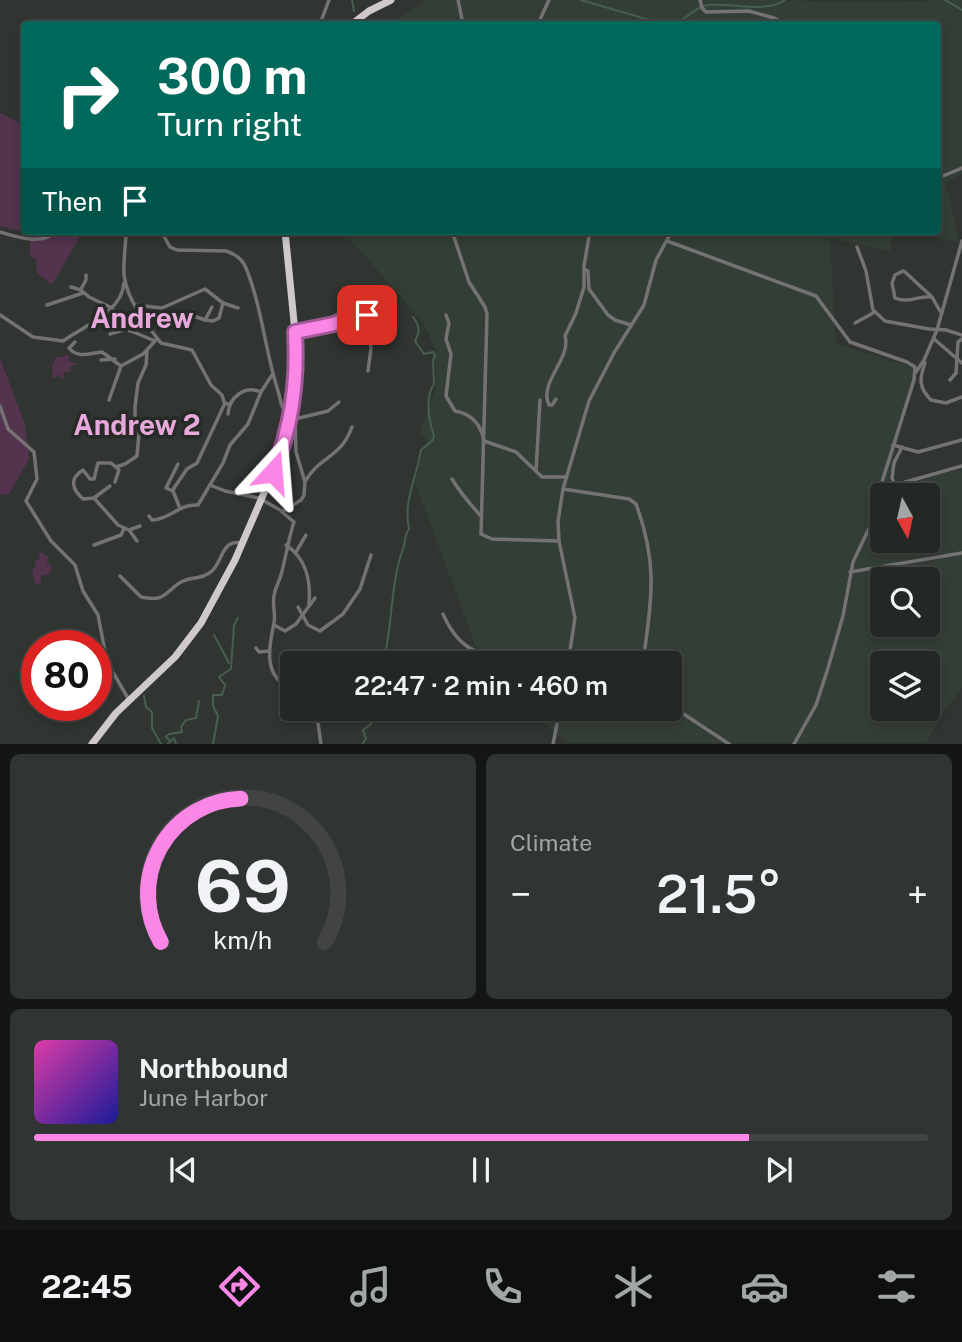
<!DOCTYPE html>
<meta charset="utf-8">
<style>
body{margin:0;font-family:"Public Sans",sans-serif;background:#303432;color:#f1f3f6;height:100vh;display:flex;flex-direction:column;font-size:26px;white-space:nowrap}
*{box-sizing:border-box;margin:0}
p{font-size:23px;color:#a3a6a7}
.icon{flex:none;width:38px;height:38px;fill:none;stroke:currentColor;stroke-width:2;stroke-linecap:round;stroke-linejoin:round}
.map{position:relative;height:744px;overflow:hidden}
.details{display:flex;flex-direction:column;gap:10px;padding:10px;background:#141614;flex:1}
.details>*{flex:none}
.banner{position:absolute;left:21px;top:21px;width:920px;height:214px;border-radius:7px;box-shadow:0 4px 10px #0003,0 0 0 2px #414442;background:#00695c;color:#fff;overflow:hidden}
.needle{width:46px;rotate:172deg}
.buttons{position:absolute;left:870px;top:483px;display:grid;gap:14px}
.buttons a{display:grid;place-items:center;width:70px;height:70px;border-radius:7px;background:#242825;box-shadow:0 4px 10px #0003,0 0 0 2px #414442;font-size:35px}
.speed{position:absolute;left:21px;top:630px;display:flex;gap:14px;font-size:35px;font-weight:700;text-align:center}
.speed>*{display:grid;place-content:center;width:91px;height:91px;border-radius:50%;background:#242825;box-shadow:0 4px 10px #0003,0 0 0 2px #414442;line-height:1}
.speed .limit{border:10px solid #d22;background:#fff;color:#111}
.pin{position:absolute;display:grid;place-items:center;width:60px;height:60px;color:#fff;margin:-30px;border-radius:14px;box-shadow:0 4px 10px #0006}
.me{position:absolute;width:77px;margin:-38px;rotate:19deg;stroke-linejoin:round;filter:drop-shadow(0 0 5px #0008)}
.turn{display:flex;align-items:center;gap:24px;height:147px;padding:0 21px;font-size:32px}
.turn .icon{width:91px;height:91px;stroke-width:2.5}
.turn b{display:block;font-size:49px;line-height:60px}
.then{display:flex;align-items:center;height:66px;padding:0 21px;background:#0003;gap:14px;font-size:26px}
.big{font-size:52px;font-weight:600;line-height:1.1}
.details .tile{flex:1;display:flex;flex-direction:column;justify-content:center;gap:10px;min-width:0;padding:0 24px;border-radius:10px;background:#303432}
.details .dial{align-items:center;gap:0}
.dial svg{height:182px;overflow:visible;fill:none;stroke:#414442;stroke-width:7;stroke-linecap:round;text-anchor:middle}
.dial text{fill:#f1f3f6;stroke:none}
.song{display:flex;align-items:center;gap:21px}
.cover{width:84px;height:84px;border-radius:10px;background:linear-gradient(135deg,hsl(320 70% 55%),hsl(240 70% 35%))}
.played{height:7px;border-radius:4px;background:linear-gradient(90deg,#fa87e6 80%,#414442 80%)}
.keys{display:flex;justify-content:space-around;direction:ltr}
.heat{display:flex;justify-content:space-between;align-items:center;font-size:38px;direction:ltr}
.details .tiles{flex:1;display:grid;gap:10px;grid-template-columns:1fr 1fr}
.tile:last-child{grid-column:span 2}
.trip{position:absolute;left:280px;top:651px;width:402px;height:70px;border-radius:7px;background:#242825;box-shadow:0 4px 10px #0003,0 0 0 2px #414442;font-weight:600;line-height:70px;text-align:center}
.tab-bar{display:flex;height:112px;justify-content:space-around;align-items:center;background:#0e100f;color:#a3a6a7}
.tab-bar .icon{width:49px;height:49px}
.tab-bar .current{color:#fa87e6}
.tab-bar b{font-size:32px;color:#f1f3f6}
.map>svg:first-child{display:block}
.built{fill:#333e36;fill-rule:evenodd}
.green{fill:#53334d}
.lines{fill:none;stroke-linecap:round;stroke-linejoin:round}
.stream{stroke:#475e51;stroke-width:2}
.minor{stroke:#757274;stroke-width:3.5}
.highway{stroke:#cfc9ce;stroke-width:7}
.route-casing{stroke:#a25896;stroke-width:18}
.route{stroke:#fa87e6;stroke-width:12}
.labels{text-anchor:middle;stroke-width:7;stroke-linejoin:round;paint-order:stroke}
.quarter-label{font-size:28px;font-weight:bold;fill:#e8a8db;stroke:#262b27}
</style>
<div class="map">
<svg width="962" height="744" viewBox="0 0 962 744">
<rect width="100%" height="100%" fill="#303531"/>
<!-- built -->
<g class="built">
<path d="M427,0H779L854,2L962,0V174L946,182L959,242L907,231H938V24H391Z"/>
<path d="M343,231H893L890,251L830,239L836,344L915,368L888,483L962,470V688L943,713L926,743H569L526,709H670V663H482L415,482L427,439L419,434L436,388L435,349L423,322ZM882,495H928V541H882ZM882,579H928V625H882ZM882,663H928V709H882Z"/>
</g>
<!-- green -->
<g class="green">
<path d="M0,113L24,125V231H83L52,285L37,273L36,259L30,256V234L0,226Z"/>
<path d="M67,354L70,357L66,361L70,360L72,363H78L71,367V372L63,373L64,379H61L59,375L54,378L51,375L53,373L52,366L56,357H63Z"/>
<path d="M0,358L25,425L29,459L9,494L0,495Z"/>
<path d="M41,552L48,557L47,564L51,565V570L48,572L51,574L41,576V583L35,584L32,570L36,565L35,560L40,559L38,555Z"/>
</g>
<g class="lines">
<!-- stream -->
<g class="stream">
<path d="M352,0L354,11"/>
<path d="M581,0L646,19L675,24"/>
<path d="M945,0L962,10"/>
<path d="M676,24C684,19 694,10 703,6C723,0 764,15 785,0"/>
<path d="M214,635L229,663"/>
<path d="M383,663C393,626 390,584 403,549C406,541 404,536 409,529C403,500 417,477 421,450L433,440L434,436C429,420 424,398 434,384L433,362L435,355L433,352L424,354L415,341C420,332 420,326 413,317"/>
<path d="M144,696L146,707L152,712V728L161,744"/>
<path d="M170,741L166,737L169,734L182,732L181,727L186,720L196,718L199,701"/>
<path d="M168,744L174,738L176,744"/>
<path d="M213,744L218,716L213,706V695H222L225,685L219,677L231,669L234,625L238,618"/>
<path d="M362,744L366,739L363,730L371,724L377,709"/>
</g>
<!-- minor -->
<g class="minor">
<path d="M458,0L463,24"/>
<path d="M700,0L702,8L706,12L749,11L774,18L785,24"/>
<path d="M320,24L329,0"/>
<path d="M538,24L549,0"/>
<path d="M938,178L962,168"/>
<path d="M126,231C126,245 123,261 124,275C127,300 146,324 161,343L192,350L211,385L222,395L224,402L229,405"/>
<path d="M161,231L170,247L177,250L226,251C235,254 243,260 246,268C262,307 265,351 278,391C281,400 280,409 289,414"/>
<path d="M452,231L469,282L485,307L487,314L481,534L492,539L559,541"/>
<path d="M0,232C16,237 43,246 56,231"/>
<path d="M667,241L816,296L850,342L907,362L915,367L914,380L882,482L873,520L853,562L843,616L828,668L816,705L794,744"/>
<path d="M857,247L866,271L873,310L885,321L929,329L946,330L962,335"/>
<path d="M584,269L588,271L589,289L608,315L615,320L631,325"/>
<path d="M903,271L905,272L932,297C919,295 909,304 895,298L892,283L895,275Z"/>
<path d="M71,287L81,290L89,297L112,308L126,329L155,341"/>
<path d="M81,289L86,280V275"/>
<path d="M932,297L940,311"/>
<path d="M47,305L83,293"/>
<path d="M135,305L162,308L205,289L223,303L238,308"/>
<path d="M193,311L191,315L205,320L212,307"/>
<path d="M0,315L33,337L63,341C84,326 122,312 124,283"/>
<path d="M365,315L376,312"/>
<path d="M446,315L449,323L446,339L451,354L446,396L455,411C472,414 481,424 484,441L516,452L542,477H566"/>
<path d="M205,320L213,321L219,318L223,303"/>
<path d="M341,321L350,334"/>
<path d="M855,323L875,312"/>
<path d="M130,331L134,324L144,322"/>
<path d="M295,332L334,324L354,315H365L371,348L368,371"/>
<path d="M110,334L126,329"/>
<path d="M934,339L962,363"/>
<path d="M75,342L69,348C78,359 90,353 102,352L121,366"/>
<path d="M101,360L115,359"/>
<path d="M925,363C919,379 919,388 931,400L946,403L962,397"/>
<path d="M916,372L924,360L937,330L962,241"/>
<path d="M950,380L956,373L958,342L962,339"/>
<path d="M556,399L552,405H549C538,383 572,358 565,336L576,313L584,287V266L590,231"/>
<path d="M109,400L121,366L143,354L156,340"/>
<path d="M0,406L8,429L34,452L37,479L26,501L51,541L75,565L83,591L98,615L107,662L129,700"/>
<path d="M228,414C229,397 245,385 261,392"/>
<path d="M295,419L328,411L339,402"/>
<path d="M893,445L918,452L962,440"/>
<path d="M902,447L894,463L892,478L895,485L962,466"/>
<path d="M536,471L540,400"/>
<path d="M452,479C460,492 469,503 480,515"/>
<path d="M306,480C320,456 341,458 352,427"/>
<path d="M115,482L119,470L116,467"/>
<path d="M210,485L225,491L259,498L282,511"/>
<path d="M110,486L94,498L83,499C73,490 68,479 83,470L90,479H94L98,463H111L116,467L125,464L137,456L139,433L135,423V407L138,383L146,365L147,351"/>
<path d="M563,489L629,499L636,504C659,566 651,601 643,663"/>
<path d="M173,491L166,488L178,464"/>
<path d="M94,498L118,525L129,530L140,526"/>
<path d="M179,506L173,491L174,488L187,469L197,463L225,403"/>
<path d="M149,516L152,520C171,519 178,504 198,505L223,463L230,445L248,424L261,392L272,375"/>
<path d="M129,530L137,541"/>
<path d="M94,545L121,535L124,529"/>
<path d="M286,545C307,559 311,581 309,605"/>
<path d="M296,552L306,535"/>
<path d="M850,572L962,553"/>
<path d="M120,576L141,597C146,598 153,599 158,598C167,596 173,586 181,582C192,576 202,580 212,571C223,561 221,539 242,543"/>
<path d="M298,607L308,625L320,631L343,614L360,589L371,555"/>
<path d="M443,614C450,630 462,647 479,652L481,657"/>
<path d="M274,625L285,631L296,624L315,598"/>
<path d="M256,648L259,652L268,651"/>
<path d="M436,660L458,661L472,657H569"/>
<path d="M568,663L575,618L559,541L558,521L563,489L589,401L614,353L644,305L656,260L672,231"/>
<path d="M292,688C262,678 269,646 274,623C276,614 272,605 274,596C275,588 279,582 281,575C286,557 288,540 294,522L282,512L301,500L304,495L305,482L296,452L295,419"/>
<path d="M670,705L729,744"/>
<path d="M316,709L321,744"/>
<path d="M553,744L560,709"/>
</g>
<!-- highway -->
<g class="highway">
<path d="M352,24L369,11L391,0"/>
<path d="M92,744L116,713L175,657L201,623L235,560L280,456L290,418L295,372V332L285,231"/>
</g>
</g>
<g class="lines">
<!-- route casing -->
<g class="route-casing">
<path id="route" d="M273,472C292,427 298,380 295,332L334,324L354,315H367"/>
</g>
<!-- route -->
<use href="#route" class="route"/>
</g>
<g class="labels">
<!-- quarter labels -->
<g class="quarter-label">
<text x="142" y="328">Andrew</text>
<text x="137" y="435">Andrew 2</text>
</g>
</g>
</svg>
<div class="buttons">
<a><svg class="needle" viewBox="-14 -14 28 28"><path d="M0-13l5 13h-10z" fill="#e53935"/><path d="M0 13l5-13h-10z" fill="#a3a6a7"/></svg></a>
<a><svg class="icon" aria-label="search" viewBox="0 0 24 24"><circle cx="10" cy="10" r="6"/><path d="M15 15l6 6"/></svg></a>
<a><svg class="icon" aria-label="layers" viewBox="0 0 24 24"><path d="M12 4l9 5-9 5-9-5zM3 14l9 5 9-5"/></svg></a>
</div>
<div class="speed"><div class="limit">80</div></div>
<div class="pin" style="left:367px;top:315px;background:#d93025"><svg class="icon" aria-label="arrive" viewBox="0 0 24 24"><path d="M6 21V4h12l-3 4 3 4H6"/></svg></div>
<svg class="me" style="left:273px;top:472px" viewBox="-20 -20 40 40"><path d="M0-17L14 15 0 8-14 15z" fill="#fa87e6" stroke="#fff" stroke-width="4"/></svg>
<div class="trip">22:47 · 2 min · 460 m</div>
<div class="banner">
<div class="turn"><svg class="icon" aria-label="right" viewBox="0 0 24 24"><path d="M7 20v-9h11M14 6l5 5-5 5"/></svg><div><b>300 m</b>Turn right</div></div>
<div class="then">Then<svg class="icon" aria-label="arrive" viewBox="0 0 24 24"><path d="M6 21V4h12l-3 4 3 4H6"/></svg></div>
</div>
</div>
<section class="details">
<div class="tiles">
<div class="tile dial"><svg viewBox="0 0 100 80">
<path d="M14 69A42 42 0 1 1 86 69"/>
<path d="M14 69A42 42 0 0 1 49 6" stroke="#fa87e6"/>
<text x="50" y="56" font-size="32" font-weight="700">69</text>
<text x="50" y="72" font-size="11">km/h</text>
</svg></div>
<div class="tile"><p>Climate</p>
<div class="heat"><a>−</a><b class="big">21.5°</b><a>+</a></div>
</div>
<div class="tile">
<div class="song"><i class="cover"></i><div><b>Northbound</b><p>June Harbor</p></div></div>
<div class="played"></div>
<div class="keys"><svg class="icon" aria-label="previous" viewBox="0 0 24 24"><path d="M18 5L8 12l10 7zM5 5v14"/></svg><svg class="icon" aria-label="pause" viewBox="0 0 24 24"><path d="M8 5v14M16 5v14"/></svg><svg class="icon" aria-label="next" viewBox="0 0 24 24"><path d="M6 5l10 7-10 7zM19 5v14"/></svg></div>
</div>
</div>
</section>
<nav class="tab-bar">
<b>22:45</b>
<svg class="icon current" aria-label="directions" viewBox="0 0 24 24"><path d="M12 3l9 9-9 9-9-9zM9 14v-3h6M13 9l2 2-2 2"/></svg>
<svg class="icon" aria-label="music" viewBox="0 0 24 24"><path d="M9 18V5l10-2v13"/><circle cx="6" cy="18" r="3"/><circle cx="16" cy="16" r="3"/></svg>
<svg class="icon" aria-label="phone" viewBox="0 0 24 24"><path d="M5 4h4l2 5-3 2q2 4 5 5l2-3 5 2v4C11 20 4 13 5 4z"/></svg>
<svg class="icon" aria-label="climate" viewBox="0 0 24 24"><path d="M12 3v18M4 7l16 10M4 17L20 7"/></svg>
<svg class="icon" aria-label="car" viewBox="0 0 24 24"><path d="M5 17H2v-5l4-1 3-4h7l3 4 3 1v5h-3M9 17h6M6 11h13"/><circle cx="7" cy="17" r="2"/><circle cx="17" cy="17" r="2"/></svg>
<svg class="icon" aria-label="filters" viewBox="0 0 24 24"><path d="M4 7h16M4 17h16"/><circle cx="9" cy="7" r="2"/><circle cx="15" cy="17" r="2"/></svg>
</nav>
